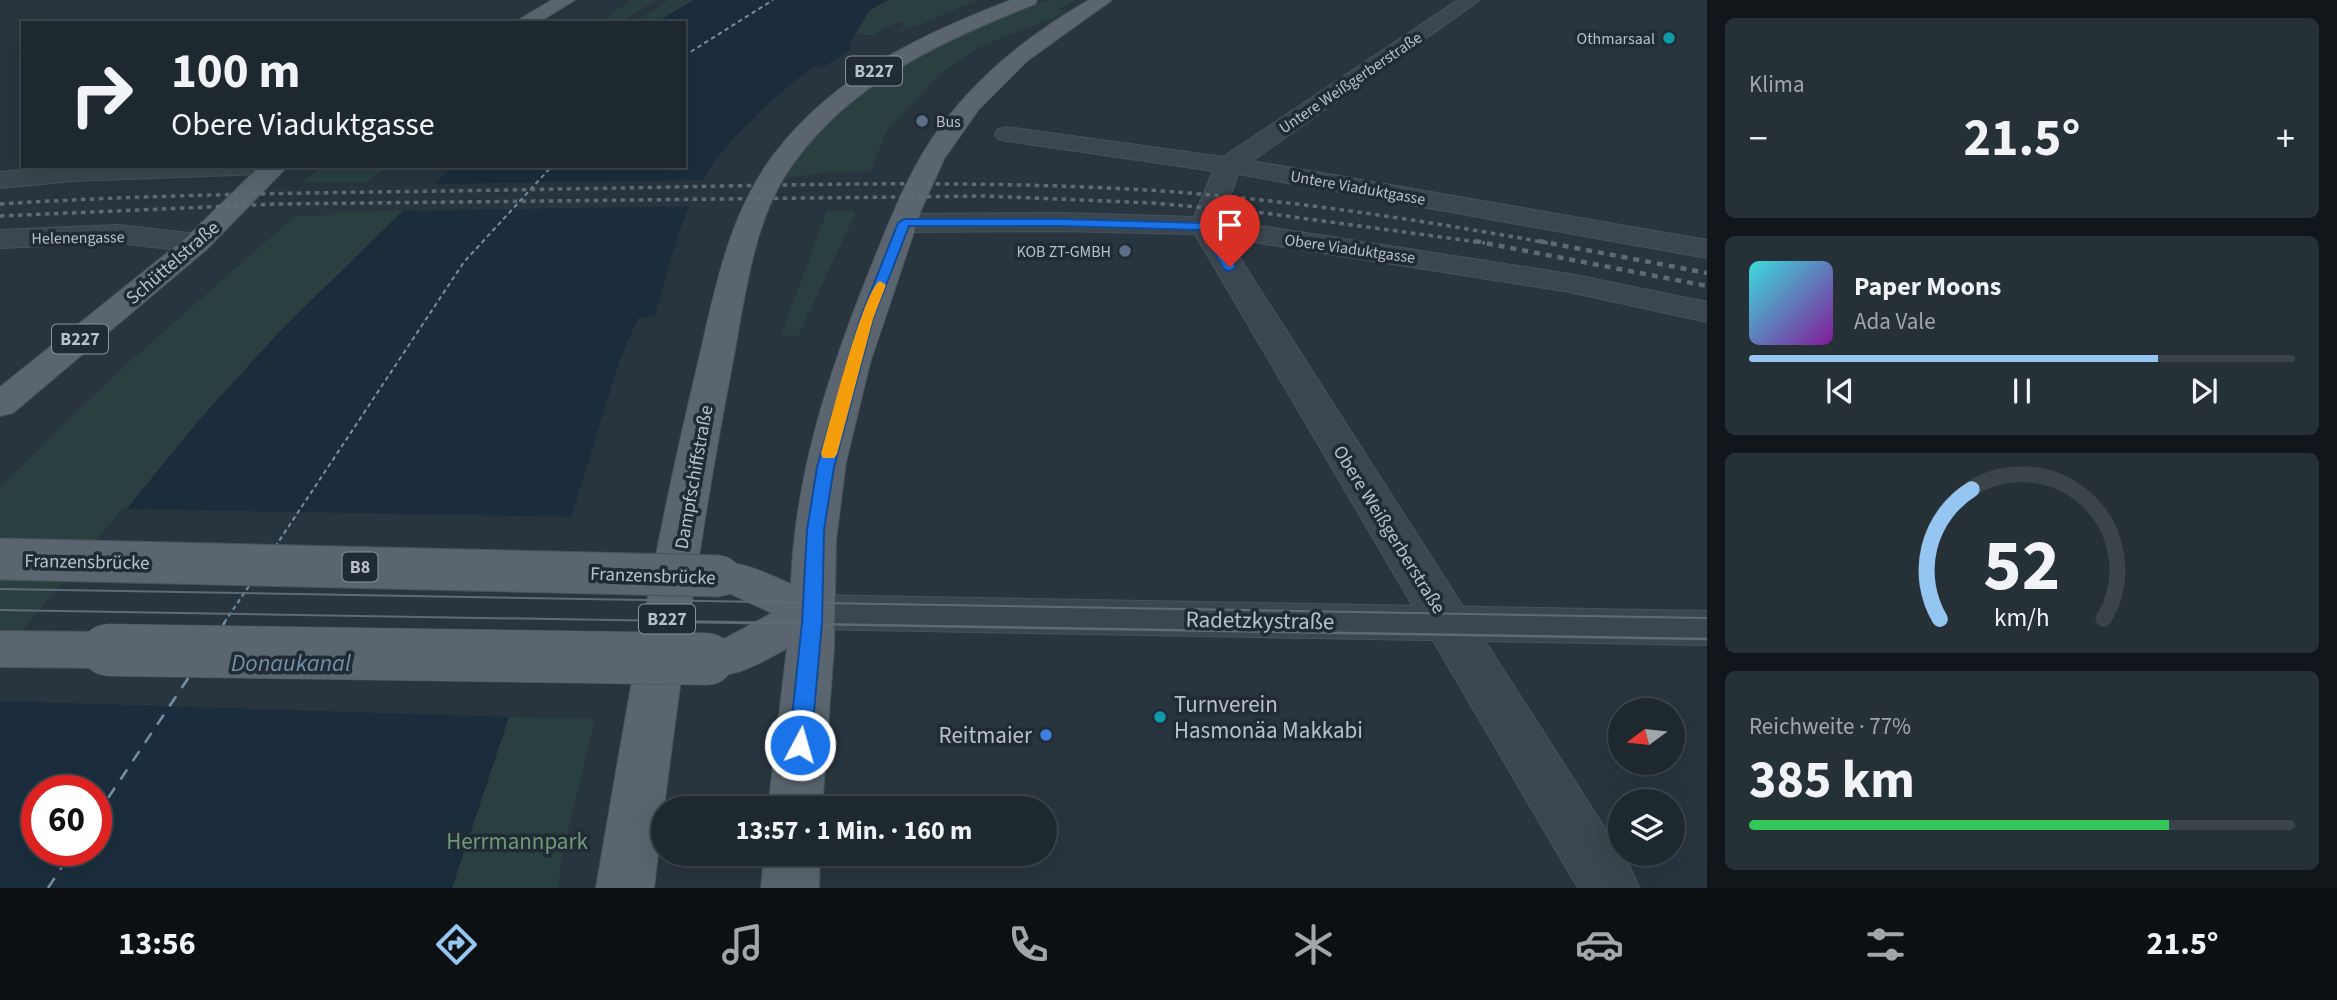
<!DOCTYPE html>
<html lang="de">
<meta charset="utf-8">
<style>
body{margin:0;font-family:"Source Sans 3",sans-serif;background:#263037;color:#f1f3f6;height:100vh;display:flex;flex-direction:column;font-size:26px;white-space:nowrap}
*{box-sizing:border-box;margin:0}
p{font-size:23px;color:#a1a6aa}
.icon{flex:none;width:38px;height:38px;fill:none;stroke:currentColor;stroke-width:2;stroke-linecap:round;stroke-linejoin:round}
.map{position:relative;flex:1;overflow:hidden}
.panel{display:flex;flex-direction:column;gap:18px;padding:18px;background:#10161a;width:630px}
.panel>*{flex:none}
.banner{position:absolute;left:21px;top:21px;width:665px;height:147px;border-radius:0px;box-shadow:0 7px 28px #0002,0 0 0 2px #3c444b;background:#1e282f;color:#f1f3f6;overflow:hidden}
.needle{width:46px;rotate:255deg}
.tools{position:absolute;left:1608px;top:698px;display:grid;gap:14px}
.tools a{display:grid;place-items:center;width:77px;height:77px;border-radius:50%;background:#1e282f;box-shadow:0 7px 28px #0002,0 0 0 2px #3c444b;font-size:35px}
.speed{position:absolute;left:21px;top:775px;display:flex;gap:14px;font-size:35px;font-weight:700;text-align:center}
.speed>*{display:grid;place-content:center;width:91px;height:91px;border-radius:50%;background:#1e282f;box-shadow:0 7px 28px #0002,0 0 0 2px #3c444b;line-height:1}
.speed .limit{border:10px solid #d22;background:#fff;color:#111}
.pin{position:absolute;display:grid;place-items:center;width:60px;height:60px;color:#fff;margin:-72px -30px;border-radius:50% 50% 50% 0;rotate:-45deg;box-shadow:0 0 7px #0007}
.pin .icon{rotate:45deg}
.me{position:absolute;width:77px;margin:-38px;rotate:6deg;stroke-linejoin:round;filter:drop-shadow(0 0 5px #0008)}
.turn{display:flex;align-items:center;gap:24px;height:147px;padding:0 35px;font-size:32px}
.turn .icon{width:91px;height:91px;stroke-width:2.5}
.turn b{display:block;font-size:49px;line-height:60px}
.big{font-size:52px;font-weight:700;line-height:1.1}
.panel .card{flex:1;display:flex;flex-direction:column;justify-content:center;gap:10px;min-width:0;padding:0 24px;border-radius:10px;background:#263037}
.panel .dial{align-items:center;gap:0}
.dial svg{height:182px;overflow:visible;fill:none;stroke:#3c444b;stroke-width:7;stroke-linecap:round;text-anchor:middle}
.dial text{fill:#f1f3f6;stroke:none}
.song{display:flex;align-items:center;gap:21px}
.cover{width:84px;height:84px;border-radius:10px;background:linear-gradient(135deg,hsl(180 70% 55%),hsl(290 70% 35%))}
.played{height:7px;border-radius:4px;background:linear-gradient(90deg,#95c5f1 75%,#3c444b 75%)}
.keys{display:flex;justify-content:space-around;direction:ltr}
.heat{display:flex;justify-content:space-between;align-items:center;font-size:38px;direction:ltr}
.charge{height:10px;border-radius:5px;background:linear-gradient(90deg,#34c759 77%,#3c444b 0)}
.trip{position:absolute;left:651px;top:796px;width:406px;height:70px;border-radius:35px;background:#1e282f;box-shadow:0 7px 28px #0002,0 0 0 2px #3c444b;font-weight:700;line-height:70px;text-align:center}
.menu{display:flex;height:112px;justify-content:space-around;align-items:center;background:#0c1013;color:#a1a6aa}
.menu .icon{width:49px;height:49px}
.menu .on{color:#95c5f1}
.menu b{font-size:32px;color:#f1f3f6}
main{display:flex;flex:1;min-height:0}
.map>svg:first-child{display:block}
.green{fill:#2a4040}
.water{fill:#1b2d3d;fill-rule:evenodd}
.pier{fill:#28353f}
.lines{fill:none;stroke-linecap:round;stroke-linejoin:round}
.ferry-far1{stroke:#7490a6;stroke-width:2;stroke-dasharray:4.5 3.5;stroke-linecap:butt}
.ferry{stroke:#7490a6;stroke-width:2.5;stroke-dasharray:12 10;stroke-linecap:butt}
.minor-casing{stroke:#48525b;stroke-width:2}
.tertiary-casing{stroke:#48525b;stroke-width:2}
.primary-casing{stroke:#48525b;stroke-width:2}
.minor{fill:#3b464f;fill-rule:evenodd}
.tertiary{fill:#3b464f;fill-rule:evenodd}
.primary{fill:#5a656f;fill-rule:evenodd}
.tram-far1{stroke:#5e6b76;stroke-width:2}
.tram{stroke:#5e6b76;stroke-width:2.5}
.rail-far1{stroke:#5e6b76;stroke-width:3.5;stroke-dasharray:4.5 4.5;stroke-linecap:butt}
.rail{stroke:#5e6b76;stroke-width:4.5;stroke-dasharray:6 6;stroke-linecap:butt}
.primary-bridge-far1-casing{stroke:#48525b;stroke-width:43;stroke-linecap:butt}
.primary-bridge-casing{stroke:#48525b;stroke-width:53;stroke-linecap:butt}
.primary-bridge-far1{stroke:#5a656f;stroke-width:41}
.primary-bridge{stroke:#5a656f;stroke-width:52}
.route{fill:#1a73e8;stroke:#114b97;stroke-width:2}
.slow{fill:#f59e0b}
.culture-dot{fill:#0f9aa8;stroke:#202b35;stroke-width:2.5}
.service-dot{fill:#5c6f8a;stroke:#202b35;stroke-width:2.5}
.shop-dot{fill:#3f7fe0;stroke:#202b35;stroke-width:2.5}
.labels{text-anchor:middle;stroke-width:7;stroke-linejoin:round;paint-order:stroke}
.far-poi-label{font-size:16px;fill:#b8c1ca;stroke:#202b35;text-anchor:end}
.far-street-label{font-size:16px;fill:#b8c1ca;stroke:#202b35}
.shield{fill:#202b35;stroke:#8a949d;stroke-width:2}
.shield-label{font-size:18px;font-weight:bold;fill:#b8c1ca}
.street-label{font-size:19px;fill:#b8c1ca;stroke:#202b35}
.near-street-label{font-size:23px;fill:#b8c1ca;stroke:#202b35}
.near-poi-label{font-size:23px;fill:#b8c1ca;stroke:#202b35;text-anchor:start}
.near-park-label{font-size:23px;fill:#719975;stroke:#202b35}
.near-water-label{font-size:24px;font-style:italic;fill:#7490a6;stroke:#202b35}
</style>
<main>
<div class="map">
<svg width="1707" height="888" viewBox="0 0 1707 888">
<rect width="100%" height="100%" fill="#28353f"/>
<!-- green -->
<g class="green">
<path d="M631,0H656L620,23H599Z"/>
<path d="M669,0H693L656,23H632Z"/>
<path d="M888,0H978L897,34L905,23L897,22L874,35L856,34L870,10Z"/>
<path d="M1048,0H1076L1058,9L1068,12L977,48L938,76L886,132L870,171L821,173L785,178C793,166 799,152 808,142C865,74 966,29 1048,0Z"/>
<path d="M325,166H387L368,182H301Z"/>
<path d="M404,210L282,329L200,419L0,664V487L118,372L295,216L334,215L337,212Z"/>
<path d="M827,211H853L855,214L798,336L781,335Z"/>
<path d="M509,717L595,719L562,856L558,888H452Z"/>
</g>
<!-- water -->
<path class="water" d="M693,0H888L870,10L849,43L851,49L822,68L814,66C765,104 714,149 689,207C674,241 666,280 655,316L638,318L620,360L509,717L452,888H0V664L200,419L282,329L404,210L454,166H684V23H656ZM37,791H96V850H37Z"/>
<!-- pier -->
<g class="pier">
<path d="M708,180L694,206L399,211L427,184Z"/>
<path d="M122,509L575,517L513,717L0,701V658Z"/>
</g>
<g class="lines">
<!-- ferry-far1 -->
<g class="ferry-far1">
<path d="M684,56L773,0"/>
<path d="M275,547L464,262L552,166"/>
<path d="M224,623L251,583"/>
</g>
<!-- ferry -->
<g class="ferry">
<path d="M223,625L225,622"/>
<path d="M96,816L189,677"/>
<path d="M48,888L73,850"/>
</g>
<!-- minor casing -->
<g class="minor-casing">
<g id="minor">
<path d="M1458,0H1480L1252,161L1707,240V258L1238,174L1222,220L1570,274L1707,302V322L1570,292L1227,238L1631,869L1639,888H1578L1195,234L1060,231L904,232L894,229L890,223L894,217L904,214L1060,213L1194,217L1213,171L1007,141L998,139L995,134L998,129L1007,127L1223,157Z"/>
<path d="M61,166H277L273,172L264,174L74,181L0,188V172Z"/>
<path d="M118,225L197,234L207,237L212,243L207,249L197,252L118,243L0,248V230Z"/>
</g>
</g>
<!-- tertiary casing -->
<g class="tertiary-casing">
<path id="tertiary" d="M812,595L1707,611V645L812,629L796,624L789,612L796,600Z"/>
</g>
<!-- primary casing -->
<g class="primary-casing">
<g id="primary">
<path d="M552,0H575L538,23H513Z"/>
<path d="M1011,0H1037L1035,4C944,40 855,80 795,161C751,220 745,301 731,371C698,543 675,716 654,888H596C625,718 654,548 694,380C713,302 725,218 775,153C835,75 922,34 1011,0Z"/>
<path d="M1089,0H1112L1027,61L979,109L944,159L922,208L870,363L846,462L836,540L834,647L822,808H768L787,648C756,666 727,683 691,672L684,659L691,646L726,638L772,613L731,594L704,587L698,576L704,565C734,556 763,572 791,584C795,474 830,369 871,267C891,218 909,169 941,126C981,73 1033,32 1089,0Z"/>
<path d="M260,166H288L207,249L13,413L0,416V387L187,237Z"/>
<path d="M0,631L107,632L124,637L131,650L124,663L107,668L0,667Z"/>
<path d="M764,854H820L819,888H761Z"/>
</g>
</g>
<!-- minor -->
<use href="#minor" class="minor"/>
<!-- tertiary -->
<use href="#tertiary" class="tertiary"/>
<!-- primary -->
<use href="#primary" class="primary"/>
<!-- tram-far1 -->
<g class="tram-far1">
<path d="M0,589L1707,618"/>
<path d="M0,610L789,623"/>
</g>
<!-- tram -->
<path class="tram" d="M686,622L1707,639"/>
<!-- rail-far1 -->
<g class="rail-far1">
<path d="M0,204C187,192 374,193 561,189C761,186 962,178 1162,191C1292,200 1420,220 1548,243"/>
<path d="M0,216L277,204L986,196L1153,203L1264,213L1485,243"/>
</g>
<!-- rail -->
<g class="rail">
<path d="M1475,241L1707,286"/>
<path d="M1539,241L1707,273"/>
</g>
<!-- primary-bridge-far1 casing -->
<g class="primary-bridge-far1-casing">
<path id="primary-bridge-far1" d="M0,559L720,576"/>
</g>
<!-- primary-bridge casing -->
<g class="primary-bridge-casing">
<path id="primary-bridge" d="M107,650L708,659"/>
</g>
<!-- primary-bridge-far1 -->
<use href="#primary-bridge-far1" class="primary-bridge-far1"/>
<!-- primary-bridge -->
<use href="#primary-bridge" class="primary-bridge"/>
</g>
<!-- route -->
<path class="route" d="M904,219H1060L1205,223L1209,224L1236,267L1230,271L1225,270L1201,230L1060,226H909L873,319L834,467L824,530L822,623L811,745L808,751L800,754L792,751L789,745L802,623L807,530L817,467L860,319L898,223Z"/>
<!-- slow -->
<path class="slow" d="M880,281L886,285L873,319L837,454L834,458H823L821,454C828,430 864,287 880,281Z"/>
<!-- markers -->
<g class="culture-dot">
<circle cx="1669" cy="38" r="7"/>
<circle cx="1160" cy="717" r="7"/>
</g>
<g class="service-dot">
<circle cx="922" cy="121" r="7"/>
<circle cx="1125" cy="251" r="7"/>
</g>
<circle class="shop-dot" cx="1046" cy="735" r="7"/>
<g class="labels">
<!-- far-poi labels -->
<g class="far-poi-label">
<text x="1655" y="44">Othmarsaal</text>
<text x="936" y="127" text-anchor="start">Bus</text>
<text x="1111" y="257">KOB ZT-GMBH</text>
</g>
<!-- far-street labels -->
<g class="far-street-label">
<text transform="translate(1350 82) rotate(-34)" y="6">Untere Weißgerberstraße</text>
<text transform="translate(1358 187) rotate(10)" y="6">Untere Viaduktgasse</text>
<text transform="translate(78 237) rotate(-1)" y="6">Helenengasse</text>
<text transform="translate(1350 248) rotate(8)" y="6">Obere Viaduktgasse</text>
</g>
<!-- shield labels -->
<g class="shield">
<rect x="846" y="56.5" width="56" height="29" rx="5"/>
<rect x="52" y="324.5" width="56" height="29" rx="5"/>
<rect x="342.5" y="552.5" width="35" height="29" rx="5"/>
<rect x="639" y="604.5" width="56" height="29" rx="5"/>
</g>
<g class="shield-label">
<text x="874" y="77">B227</text>
<text x="80" y="345">B227</text>
<text x="360" y="573">B8</text>
<text x="667" y="625">B227</text>
</g>
<!-- street labels -->
<g class="street-label">
<text transform="translate(172 262) rotate(-41)" y="7">Schüttelstraße</text>
<text transform="translate(693 477) rotate(-80)" y="7">Dampfschiffstraße</text>
<text transform="translate(1390 529) rotate(58)" y="7">Obere Weißgerberstraße</text>
<text transform="translate(87 561) rotate(1)" y="7">Franzensbrücke</text>
<text transform="translate(653 575) rotate(2)" y="7">Franzensbrücke</text>
</g>
<!-- near-street labels -->
<g class="near-street-label">
<text transform="translate(1260 620) rotate(1)" y="8">Radetzkystraße</text>
</g>
<!-- near-poi labels -->
<g class="near-poi-label">
<text x="1174" y="712">Turnverein<tspan x="1174" dy="26">Hasmonäa Makkabi</tspan></text>
<text x="1032" y="743" text-anchor="end">Reitmaier</text>
</g>
<!-- near-park labels -->
<g class="near-park-label">
<text x="517" y="849">Herrmannpark</text>
</g>
<!-- near-water labels -->
<g class="near-water-label">
<text x="291" y="671">Donaukanal</text>
</g>
</g>
</svg>
<div class="tools">
<a><svg class="needle" viewBox="-14 -14 28 28"><path d="M0-13l5 13h-10z" fill="#e53935"/><path d="M0 13l5-13h-10z" fill="#a1a6aa"/></svg></a>
<a><svg class="icon" aria-label="layers" viewBox="0 0 24 24"><path d="M12 4l9 5-9 5-9-5zM3 14l9 5 9-5"/></svg></a>
</div>
<div class="speed"><div class="limit">60</div></div>
<div class="pin" style="left:1230px;top:267px;background:#d93025"><svg class="icon" aria-label="arrive" viewBox="0 0 24 24"><path d="M6 21V4h12l-3 4 3 4H6"/></svg></div>
<svg class="me" style="left:800px;top:745px" viewBox="-20 -20 40 40"><circle r="17" fill="#1a73e8" stroke="#fff" stroke-width="3"/><path d="M0-11L8 9 0 5-8 9z" fill="#fff"/></svg>
<div class="trip">13:57 · 1 Min. · 160 m</div>
<div class="banner">
<div class="turn"><svg class="icon" aria-label="right" viewBox="0 0 24 24"><path d="M7 20v-9h11M14 6l5 5-5 5"/></svg><div><b>100 m</b>Obere Viaduktgasse</div></div>
</div>
</div>
<section class="panel">
<div class="card"><p>Klima</p>
<div class="heat"><a>−</a><b class="big">21.5°</b><a>+</a></div>
</div>
<div class="card">
<div class="song"><i class="cover"></i><div><b>Paper Moons</b><p>Ada Vale</p></div></div>
<div class="played"></div>
<div class="keys"><svg class="icon" aria-label="previous" viewBox="0 0 24 24"><path d="M18 5L8 12l10 7zM5 5v14"/></svg><svg class="icon" aria-label="pause" viewBox="0 0 24 24"><path d="M8 5v14M16 5v14"/></svg><svg class="icon" aria-label="next" viewBox="0 0 24 24"><path d="M6 5l10 7-10 7zM19 5v14"/></svg></div>
</div>
<div class="card dial"><svg viewBox="0 0 100 80">
<path d="M14 69A42 42 0 1 1 86 69"/>
<path d="M14 69A42 42 0 0 1 28 12" stroke="#95c5f1"/>
<text x="50" y="56" font-size="32" font-weight="700">52</text>
<text x="50" y="72" font-size="11">km/h</text>
</svg></div>
<div class="card"><p>Reichweite · 77%</p><b class="big">385 km</b><div class="charge"></div></div>
</section>
</main>
<nav class="menu">
<b>13:56</b>
<svg class="icon on" aria-label="directions" viewBox="0 0 24 24"><path d="M12 3l9 9-9 9-9-9zM9 14v-3h6M13 9l2 2-2 2"/></svg>
<svg class="icon" aria-label="music" viewBox="0 0 24 24"><path d="M9 18V5l10-2v13"/><circle cx="6" cy="18" r="3"/><circle cx="16" cy="16" r="3"/></svg>
<svg class="icon" aria-label="phone" viewBox="0 0 24 24"><path d="M5 4h4l2 5-3 2q2 4 5 5l2-3 5 2v4C11 20 4 13 5 4z"/></svg>
<svg class="icon" aria-label="climate" viewBox="0 0 24 24"><path d="M12 3v18M4 7l16 10M4 17L20 7"/></svg>
<svg class="icon" aria-label="car" viewBox="0 0 24 24"><path d="M5 17H2v-5l4-1 3-4h7l3 4 3 1v5h-3M9 17h6M6 11h13"/><circle cx="7" cy="17" r="2"/><circle cx="17" cy="17" r="2"/></svg>
<svg class="icon" aria-label="filters" viewBox="0 0 24 24"><path d="M4 7h16M4 17h16"/><circle cx="9" cy="7" r="2"/><circle cx="15" cy="17" r="2"/></svg>
<b>21.5°</b>
</nav>
